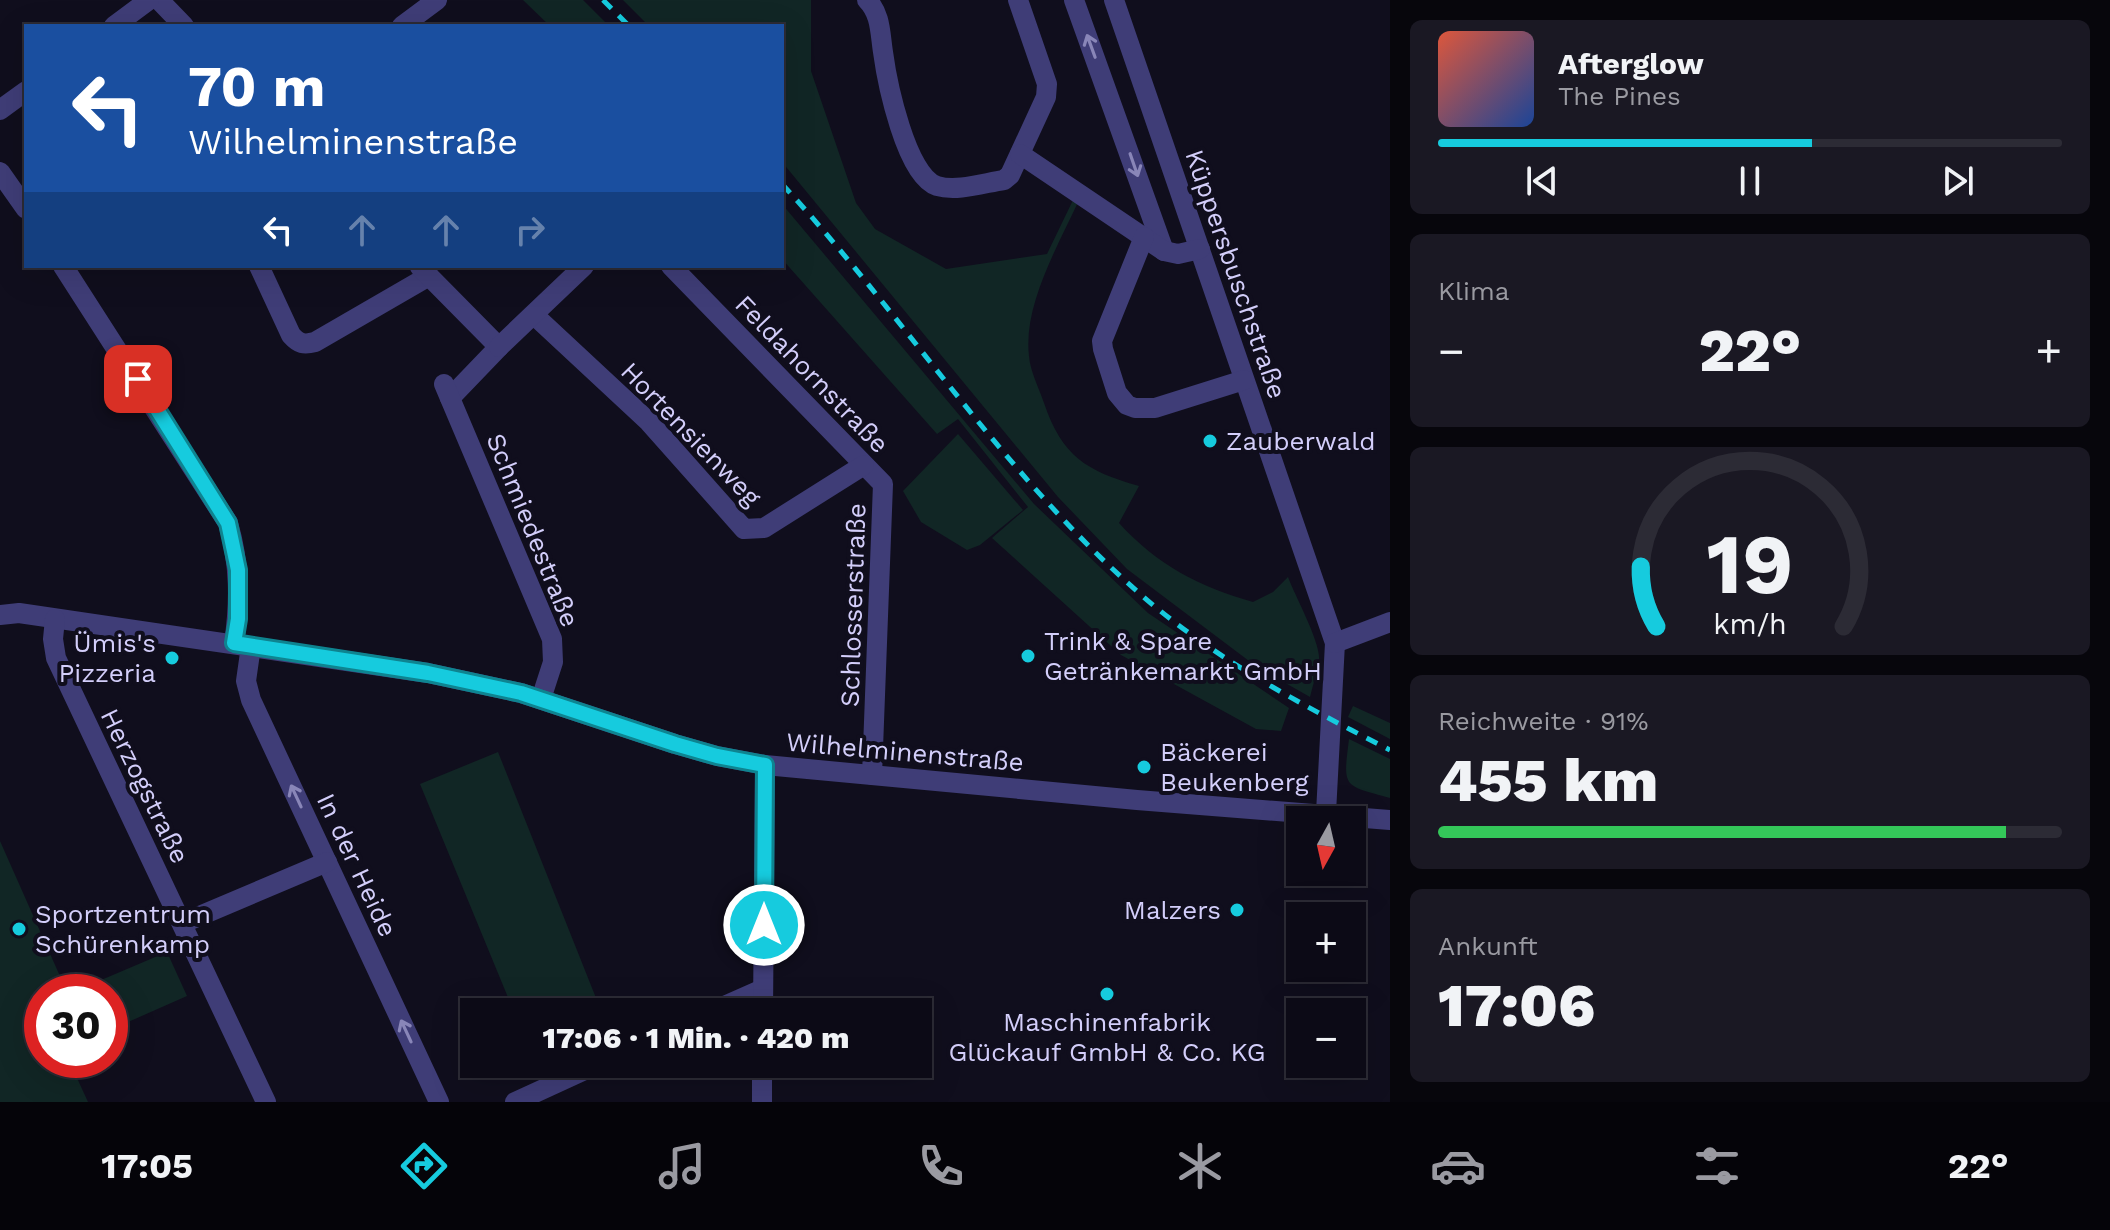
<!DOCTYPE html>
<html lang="de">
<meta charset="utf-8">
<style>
body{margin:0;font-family:"Work Sans",sans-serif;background:#1a1823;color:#f1f3f6;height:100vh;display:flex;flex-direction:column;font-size:30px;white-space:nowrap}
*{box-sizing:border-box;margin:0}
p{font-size:26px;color:#9a9aa1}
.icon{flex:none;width:44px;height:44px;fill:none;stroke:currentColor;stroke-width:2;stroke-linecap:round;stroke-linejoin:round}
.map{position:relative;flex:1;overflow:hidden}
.details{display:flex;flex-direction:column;gap:20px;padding:20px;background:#07060c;width:720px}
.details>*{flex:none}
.hud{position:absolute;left:24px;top:24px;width:760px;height:244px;border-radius:0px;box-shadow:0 8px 32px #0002,0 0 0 2px #2c2b35;background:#1a4fa0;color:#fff;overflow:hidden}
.needle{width:52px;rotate:188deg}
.controls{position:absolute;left:1286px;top:806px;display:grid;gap:16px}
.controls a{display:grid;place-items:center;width:80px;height:80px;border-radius:0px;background:#0c0a16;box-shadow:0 8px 32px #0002,0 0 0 2px #2c2b35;font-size:40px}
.speed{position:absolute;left:24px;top:974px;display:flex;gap:16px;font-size:40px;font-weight:700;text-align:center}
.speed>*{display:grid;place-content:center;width:104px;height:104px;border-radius:50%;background:#0c0a16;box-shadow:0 8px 32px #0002,0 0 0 2px #2c2b35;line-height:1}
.speed .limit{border:12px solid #d22;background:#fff;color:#111}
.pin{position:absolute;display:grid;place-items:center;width:68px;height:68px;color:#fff;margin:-34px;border-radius:16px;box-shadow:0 4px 12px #0006}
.me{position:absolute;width:88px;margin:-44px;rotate:0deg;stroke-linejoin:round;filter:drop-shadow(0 0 6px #0008)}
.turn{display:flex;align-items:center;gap:28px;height:168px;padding:0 32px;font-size:36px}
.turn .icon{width:104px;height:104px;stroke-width:2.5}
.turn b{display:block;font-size:56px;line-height:68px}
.lanes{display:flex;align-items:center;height:76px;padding:0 32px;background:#0003;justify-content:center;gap:40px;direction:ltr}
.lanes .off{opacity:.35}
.big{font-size:60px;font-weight:800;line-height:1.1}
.details .card{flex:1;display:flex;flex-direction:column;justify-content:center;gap:12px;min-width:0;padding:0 28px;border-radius:12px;background:#1a1823}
.details .dial{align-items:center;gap:0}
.dial svg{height:208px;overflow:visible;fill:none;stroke:#2c2b35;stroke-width:7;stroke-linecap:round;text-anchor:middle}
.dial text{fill:#f1f3f6;stroke:none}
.song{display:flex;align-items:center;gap:24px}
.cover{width:96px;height:96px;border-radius:12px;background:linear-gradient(135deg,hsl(10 70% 55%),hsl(220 70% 35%))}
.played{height:8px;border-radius:4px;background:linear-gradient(90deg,#16cbde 60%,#2c2b35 60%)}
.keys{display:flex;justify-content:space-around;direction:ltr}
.heat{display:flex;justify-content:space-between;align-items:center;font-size:44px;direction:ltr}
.charge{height:12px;border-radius:6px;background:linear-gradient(90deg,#34c759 91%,#2c2b35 0)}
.trip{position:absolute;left:460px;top:998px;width:472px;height:80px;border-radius:0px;background:#0c0a16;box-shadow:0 8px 32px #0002,0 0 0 2px #2c2b35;font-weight:800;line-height:80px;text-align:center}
.dock{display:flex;height:128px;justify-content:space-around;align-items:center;background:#050409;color:#9a9aa1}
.dock .icon{width:56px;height:56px}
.dock .on{color:#16cbde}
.dock b{font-size:36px;color:#f1f3f6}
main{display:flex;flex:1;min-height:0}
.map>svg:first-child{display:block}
.green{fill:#112625}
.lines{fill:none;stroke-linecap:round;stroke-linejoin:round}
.minor{stroke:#3f3d77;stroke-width:20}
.rail{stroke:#16cbde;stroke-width:5;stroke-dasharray:12 10;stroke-linecap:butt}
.oneway{stroke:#8986b8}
.route-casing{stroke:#0e8490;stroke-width:20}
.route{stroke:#16cbde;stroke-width:14}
.poi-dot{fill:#16cbde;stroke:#100e1d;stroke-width:3}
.labels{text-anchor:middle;stroke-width:8;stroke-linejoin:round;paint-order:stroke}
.street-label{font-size:26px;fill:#d3cefa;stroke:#100e1d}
.poi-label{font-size:26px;fill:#d3cefa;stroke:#100e1d;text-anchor:start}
</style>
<main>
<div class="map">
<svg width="1390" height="1102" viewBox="0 0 1390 1102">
<rect width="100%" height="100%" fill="#100e1d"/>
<!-- green -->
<g class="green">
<path d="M523,0H583L609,26H550Z"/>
<path d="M623,0H811V71L856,203L875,229L946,269L1047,254L1074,198L1079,200C1058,246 1023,305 1029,356C1030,371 1039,388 1044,403C1062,456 1086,471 1139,486L1119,523C1157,565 1200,587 1253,602L1273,592L1288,577C1295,596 1321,643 1319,660C1317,672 1313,685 1310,697L1257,667L1127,569L1058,497L782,162V26H649Z"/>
<path d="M782,204L1034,504L1148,613L1289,708L1281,731L1256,729L1121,655L992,538L1028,507L958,419L937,434L782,259Z"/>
<path d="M958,434L1023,510L980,545L967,550L921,522L903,491Z"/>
<path d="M1353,706L1390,723V739L1348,717Z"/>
<path d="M1349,739L1390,759V798C1342,785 1343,788 1349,739Z"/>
<path d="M498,752L598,1003L578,1012H514L420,784Z"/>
<path d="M0,841L67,992H42V1060H91L77,1078L88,1102H0Z"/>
<path d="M167,952L187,996L110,1030V992H81L80,989Z"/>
</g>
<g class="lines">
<!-- minor -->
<g class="minor">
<path d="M159,0L184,26"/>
<path d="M867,0C881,14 880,33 883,52C887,82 906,176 937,186C957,192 984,183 1004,180L1010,175L1046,97L1047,84L1018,0"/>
<path d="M1074,0L1164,251"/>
<path d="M1114,0L1335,643L1326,813"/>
<path d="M114,26L149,0"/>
<path d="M402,26L437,0"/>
<path d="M0,110L26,91"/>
<path d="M1020,154L1164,251L1178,254L1200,249"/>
<path d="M0,172L26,209"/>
<path d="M1144,237L1102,341L1103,349L1117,393L1127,405L1135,408H1155L1244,380"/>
<path d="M63,266L228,523C240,564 240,602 234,643"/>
<path d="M259,266L291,335C299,344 304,345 315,342L429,276"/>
<path d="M671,266L883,484L872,775"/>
<path d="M420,267L499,347L450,398"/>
<path d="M534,315L649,422L744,529L764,528L864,465"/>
<path d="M499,347L584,266"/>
<path d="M444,384L552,639L553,662L541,699"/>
<path d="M0,615L19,613L428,673L521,693L675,744L717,756L765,765L1137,800L1390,820"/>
<path d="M55,619L53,639L56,658L266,1102"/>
<path d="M1335,643L1390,622"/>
<path d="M251,646L246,681L251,700L439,1102"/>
<path d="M183,923L327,862"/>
<path d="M711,1012L763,989"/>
<path d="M763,1012L765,765"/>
<path d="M515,1102L598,1064"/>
<path d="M762,1102V1064"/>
</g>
<!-- rail -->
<g class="rail">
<path d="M603,0L629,26"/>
<path d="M782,184C905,317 1002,473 1139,593C1214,659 1302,705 1390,750"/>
</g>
</g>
<!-- one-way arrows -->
<defs><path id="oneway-shaft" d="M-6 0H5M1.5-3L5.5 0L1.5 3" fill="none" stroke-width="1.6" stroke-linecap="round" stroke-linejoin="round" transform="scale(2)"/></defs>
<g class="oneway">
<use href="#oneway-shaft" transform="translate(1091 46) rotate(-110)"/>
<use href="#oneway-shaft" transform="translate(1134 165) rotate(71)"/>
<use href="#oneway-shaft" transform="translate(296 796) rotate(-115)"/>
<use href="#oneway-shaft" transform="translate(406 1031) rotate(-115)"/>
</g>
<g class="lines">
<!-- route casing -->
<g class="route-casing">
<path id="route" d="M138,379L228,523L238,570V619L234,643L428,673L521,693L675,744L717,756L765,765L764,925"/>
</g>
<!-- route -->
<use href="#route" class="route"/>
</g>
<!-- markers -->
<g class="poi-dot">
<circle cx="1210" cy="441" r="8"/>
<circle cx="1028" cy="656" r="8"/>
<circle cx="172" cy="658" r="8"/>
<circle cx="1144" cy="767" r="8"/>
<circle cx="1237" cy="910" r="8"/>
<circle cx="19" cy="929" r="8"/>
<circle cx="1107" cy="994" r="8"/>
</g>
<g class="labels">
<!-- street labels -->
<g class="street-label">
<text transform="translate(1236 274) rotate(71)" y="9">Küppersbuschstraße</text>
<text transform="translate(812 374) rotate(46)" y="9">Feldahornstraße</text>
<text transform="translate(691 434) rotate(46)" y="9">Hortensienweg</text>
<text transform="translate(533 530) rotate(68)" y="9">Schmiedestraße</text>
<text transform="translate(853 605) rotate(-88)" y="9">Schlosserstraße</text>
<text transform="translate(905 752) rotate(5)" y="9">Wilhelminenstraße</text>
<text transform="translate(145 786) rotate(64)" y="9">Herzogstraße</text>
<text transform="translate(357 865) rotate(65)" y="9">In der Heide</text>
</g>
<!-- poi labels -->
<g class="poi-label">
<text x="1226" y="450">Zauberwald</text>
<text x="1044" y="650">Trink &amp; Spare<tspan x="1044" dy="30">Getränkemarkt GmbH</tspan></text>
<text x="156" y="652" text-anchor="end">Ümis's<tspan x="156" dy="30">Pizzeria</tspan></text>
<text x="1160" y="761">Bäckerei<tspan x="1160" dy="30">Beukenberg</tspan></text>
<text x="1221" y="919" text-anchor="end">Malzers</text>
<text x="35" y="923">Sportzentrum<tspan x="35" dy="30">Schürenkamp</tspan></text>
<text x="1107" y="1031" text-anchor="middle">Maschinenfabrik<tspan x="1107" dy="30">Glückauf GmbH &amp; Co. KG</tspan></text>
</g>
</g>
</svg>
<div class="controls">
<a><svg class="needle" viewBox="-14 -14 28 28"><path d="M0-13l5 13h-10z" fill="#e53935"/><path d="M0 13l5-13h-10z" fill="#9a9aa1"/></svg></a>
<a>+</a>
<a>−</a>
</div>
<div class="speed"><div class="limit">30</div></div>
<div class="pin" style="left:138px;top:379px;background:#d93025"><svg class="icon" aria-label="arrive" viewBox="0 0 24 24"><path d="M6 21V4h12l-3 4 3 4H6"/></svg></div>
<svg class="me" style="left:764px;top:925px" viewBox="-20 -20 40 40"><circle r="17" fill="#16cbde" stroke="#fff" stroke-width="3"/><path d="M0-11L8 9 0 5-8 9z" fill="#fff"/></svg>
<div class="trip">17:06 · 1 Min. · 420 m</div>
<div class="hud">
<div class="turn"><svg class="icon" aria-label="left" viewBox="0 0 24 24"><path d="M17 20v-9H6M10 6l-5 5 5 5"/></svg><div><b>70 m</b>Wilhelminenstraße</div></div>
<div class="lanes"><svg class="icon" aria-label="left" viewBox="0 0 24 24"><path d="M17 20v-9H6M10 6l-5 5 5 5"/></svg><svg class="icon off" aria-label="ahead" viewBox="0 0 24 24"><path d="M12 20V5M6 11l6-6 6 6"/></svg><svg class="icon off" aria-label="ahead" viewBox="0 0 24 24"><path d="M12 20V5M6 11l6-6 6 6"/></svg><svg class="icon off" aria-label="right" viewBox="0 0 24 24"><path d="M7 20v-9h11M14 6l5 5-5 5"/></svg></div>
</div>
</div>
<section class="details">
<div class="card">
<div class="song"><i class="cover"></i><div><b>Afterglow</b><p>The Pines</p></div></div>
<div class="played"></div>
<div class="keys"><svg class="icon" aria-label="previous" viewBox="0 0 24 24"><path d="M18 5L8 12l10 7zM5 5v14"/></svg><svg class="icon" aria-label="pause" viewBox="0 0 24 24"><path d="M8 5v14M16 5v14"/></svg><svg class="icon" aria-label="next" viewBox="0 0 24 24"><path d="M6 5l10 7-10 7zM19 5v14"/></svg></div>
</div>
<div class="card"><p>Klima</p>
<div class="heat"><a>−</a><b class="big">22°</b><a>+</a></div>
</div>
<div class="card dial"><svg viewBox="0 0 100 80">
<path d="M14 69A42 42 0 1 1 86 69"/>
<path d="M14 69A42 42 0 0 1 8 46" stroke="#16cbde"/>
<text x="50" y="56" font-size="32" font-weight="700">19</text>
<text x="50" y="72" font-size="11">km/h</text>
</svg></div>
<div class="card"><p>Reichweite · 91%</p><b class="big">455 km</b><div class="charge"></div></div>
<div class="card"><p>Ankunft</p><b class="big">17:06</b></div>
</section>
</main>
<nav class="dock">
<b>17:05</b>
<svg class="icon on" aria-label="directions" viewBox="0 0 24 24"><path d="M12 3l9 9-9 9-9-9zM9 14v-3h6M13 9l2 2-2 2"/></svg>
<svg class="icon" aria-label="music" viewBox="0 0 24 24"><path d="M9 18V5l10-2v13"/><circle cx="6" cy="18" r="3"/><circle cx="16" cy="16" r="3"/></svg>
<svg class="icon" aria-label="phone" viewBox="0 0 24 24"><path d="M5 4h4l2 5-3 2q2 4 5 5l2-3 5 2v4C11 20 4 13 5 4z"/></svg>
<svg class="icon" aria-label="climate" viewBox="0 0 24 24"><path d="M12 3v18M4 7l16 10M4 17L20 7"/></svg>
<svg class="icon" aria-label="car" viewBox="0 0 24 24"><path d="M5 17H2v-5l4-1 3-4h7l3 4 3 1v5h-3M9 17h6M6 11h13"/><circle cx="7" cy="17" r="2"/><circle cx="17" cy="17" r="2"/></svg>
<svg class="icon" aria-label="filters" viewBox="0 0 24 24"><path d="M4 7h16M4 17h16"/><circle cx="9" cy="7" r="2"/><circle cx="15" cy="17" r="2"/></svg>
<b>22°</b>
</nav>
